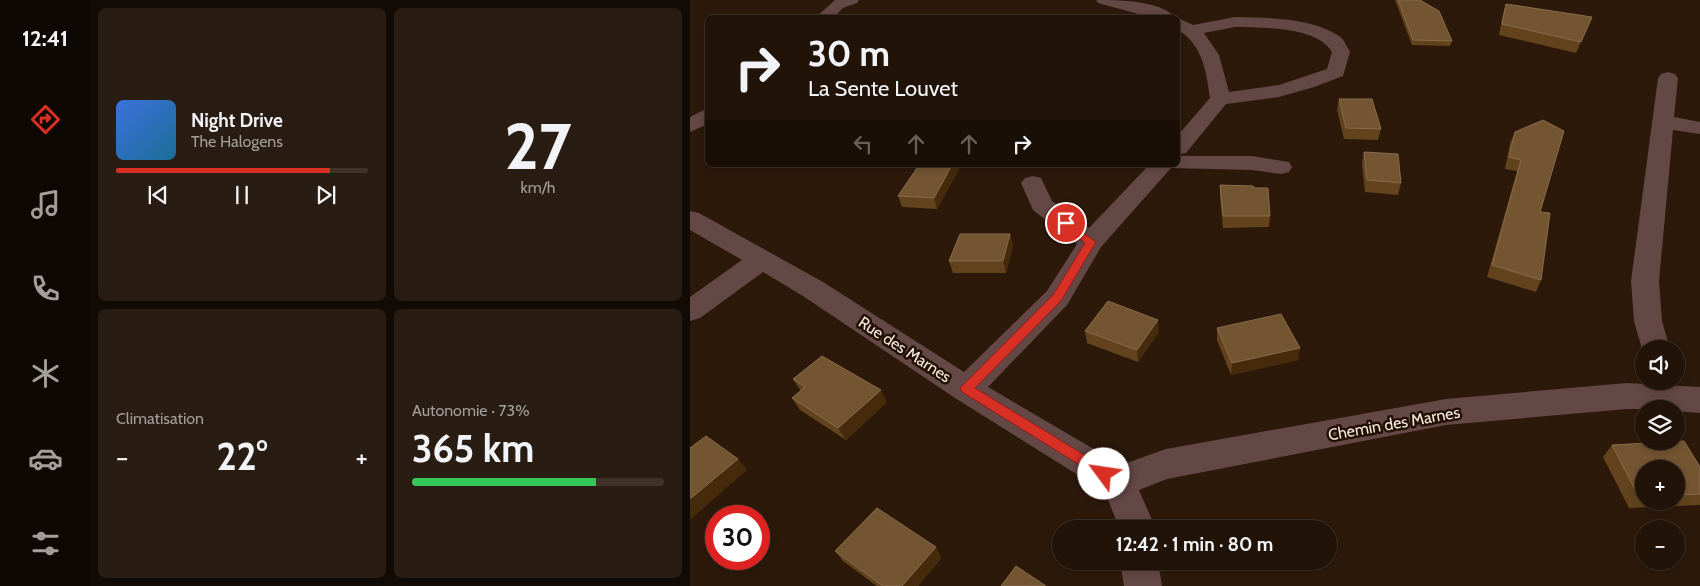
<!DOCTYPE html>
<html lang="fr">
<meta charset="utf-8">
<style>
body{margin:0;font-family:Cabin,sans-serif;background:#291c12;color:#f1f3f6;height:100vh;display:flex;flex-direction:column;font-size:19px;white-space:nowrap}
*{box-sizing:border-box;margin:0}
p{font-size:16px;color:#a29e9c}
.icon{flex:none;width:28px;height:28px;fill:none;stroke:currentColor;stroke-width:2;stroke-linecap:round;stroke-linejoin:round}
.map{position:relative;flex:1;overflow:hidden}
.details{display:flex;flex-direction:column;gap:8px;padding:8px;background:#120a04;width:600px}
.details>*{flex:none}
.hud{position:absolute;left:15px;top:15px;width:475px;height:152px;border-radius:8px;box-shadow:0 2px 8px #0003,0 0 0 1px #3e3229;background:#211308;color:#f1f3f6;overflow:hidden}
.buttons{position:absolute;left:945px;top:340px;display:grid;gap:10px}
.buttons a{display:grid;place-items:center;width:50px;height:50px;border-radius:50%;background:#211308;box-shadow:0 2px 8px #0003,0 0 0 1px #3e3229;font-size:25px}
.speed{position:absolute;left:15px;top:505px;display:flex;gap:10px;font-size:25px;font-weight:700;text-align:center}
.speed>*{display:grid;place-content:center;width:65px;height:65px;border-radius:50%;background:#211308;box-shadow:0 2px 8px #0003,0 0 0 1px #3e3229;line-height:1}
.speed .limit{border:8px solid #d22;background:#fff;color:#111}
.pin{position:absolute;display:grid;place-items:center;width:42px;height:42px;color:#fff;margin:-21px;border:2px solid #fff;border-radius:50%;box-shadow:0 1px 5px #0007}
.me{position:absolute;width:55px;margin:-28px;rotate:301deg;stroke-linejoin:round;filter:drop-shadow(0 0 4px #0008)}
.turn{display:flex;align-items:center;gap:18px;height:105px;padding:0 20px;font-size:22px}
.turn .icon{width:65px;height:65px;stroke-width:2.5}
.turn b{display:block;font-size:35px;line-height:42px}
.lanes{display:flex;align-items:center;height:48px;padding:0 20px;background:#0003;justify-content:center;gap:25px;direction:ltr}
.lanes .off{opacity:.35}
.big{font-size:38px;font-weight:700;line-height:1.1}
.details .widget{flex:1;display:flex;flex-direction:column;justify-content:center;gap:8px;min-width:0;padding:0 18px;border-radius:8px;background:#291c12}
.details .dial{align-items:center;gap:0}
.dial b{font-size:65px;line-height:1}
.song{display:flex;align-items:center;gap:15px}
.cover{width:60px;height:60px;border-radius:8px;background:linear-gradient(135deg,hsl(220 70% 55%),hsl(200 70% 35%))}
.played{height:5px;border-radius:2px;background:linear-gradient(90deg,#d93025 85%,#3e3229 85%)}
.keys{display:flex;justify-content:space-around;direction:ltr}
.heat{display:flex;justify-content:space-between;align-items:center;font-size:28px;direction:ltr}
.charge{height:8px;border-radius:4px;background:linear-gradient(90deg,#34c759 73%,#3e3229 0)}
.details .tiles{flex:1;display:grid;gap:8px;grid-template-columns:repeat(2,1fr)}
.trip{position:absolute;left:362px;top:520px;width:285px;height:50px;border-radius:25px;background:#211308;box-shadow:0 2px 8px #0003,0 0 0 1px #3e3229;font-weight:700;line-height:50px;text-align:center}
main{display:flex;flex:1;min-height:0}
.menu{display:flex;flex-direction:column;width:90px;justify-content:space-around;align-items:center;background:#0d0803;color:#a29e9c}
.menu .icon{width:35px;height:35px}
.menu .selected{color:#d93025}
.menu b{font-size:22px;color:#f1f3f6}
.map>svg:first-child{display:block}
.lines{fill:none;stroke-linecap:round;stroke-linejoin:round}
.minor{fill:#644846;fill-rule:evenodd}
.wall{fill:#62431d;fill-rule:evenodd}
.shaded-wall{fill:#462a0c}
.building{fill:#735532;stroke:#886c4d}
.route{fill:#d93025;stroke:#8d1f18}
.labels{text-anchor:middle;stroke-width:5;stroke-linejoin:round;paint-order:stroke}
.street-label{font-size:16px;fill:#f9ebe1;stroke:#221003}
</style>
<main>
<nav class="menu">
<b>12:41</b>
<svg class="icon selected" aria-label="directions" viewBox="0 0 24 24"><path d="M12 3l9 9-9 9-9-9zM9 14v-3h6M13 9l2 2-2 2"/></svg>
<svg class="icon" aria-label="music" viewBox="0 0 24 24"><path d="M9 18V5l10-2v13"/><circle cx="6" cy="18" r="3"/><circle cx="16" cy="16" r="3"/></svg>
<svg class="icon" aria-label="phone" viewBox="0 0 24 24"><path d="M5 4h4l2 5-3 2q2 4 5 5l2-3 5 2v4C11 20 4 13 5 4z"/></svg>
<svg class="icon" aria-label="climate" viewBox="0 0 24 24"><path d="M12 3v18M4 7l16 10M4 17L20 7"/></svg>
<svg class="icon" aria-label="car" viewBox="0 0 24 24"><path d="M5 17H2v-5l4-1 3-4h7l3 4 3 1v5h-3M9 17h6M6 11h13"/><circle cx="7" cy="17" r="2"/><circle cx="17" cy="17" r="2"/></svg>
<svg class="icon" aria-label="filters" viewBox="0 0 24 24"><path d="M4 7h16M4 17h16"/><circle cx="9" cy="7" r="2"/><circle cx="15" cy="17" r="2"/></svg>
</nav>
<section class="details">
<div class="tiles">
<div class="widget">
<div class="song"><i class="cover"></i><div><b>Night Drive</b><p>The Halogens</p></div></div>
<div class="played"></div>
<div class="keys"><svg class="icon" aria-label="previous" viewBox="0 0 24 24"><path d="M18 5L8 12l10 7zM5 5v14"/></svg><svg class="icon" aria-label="pause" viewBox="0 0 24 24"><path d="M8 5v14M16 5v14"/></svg><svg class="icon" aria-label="next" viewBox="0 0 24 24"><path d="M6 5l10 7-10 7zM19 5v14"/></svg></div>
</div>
<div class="widget dial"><b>27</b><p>km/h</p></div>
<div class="widget"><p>Climatisation</p>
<div class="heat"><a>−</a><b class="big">22°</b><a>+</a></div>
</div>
<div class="widget"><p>Autonomie · 73%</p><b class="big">365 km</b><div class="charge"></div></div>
</div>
</section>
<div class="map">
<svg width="1010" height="586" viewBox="0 0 1010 586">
<rect width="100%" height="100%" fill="#2c190a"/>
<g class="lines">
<!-- minor -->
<g class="minor">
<path d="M145,0H169L167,3L153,8L143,18H125Z"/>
<path d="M406,0C426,0 472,0 485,18H463L408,3Z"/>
<path d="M545,17C577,18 621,17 649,36C654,39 657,47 660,52L653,76L624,87L589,97L536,104L496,153L488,154V135L520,98C516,71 513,45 488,30V18L503,25ZM545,27C572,28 627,26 642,52L637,69L589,85L539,92L529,55L514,33Z"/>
<path d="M978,72L985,74L988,78L984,117L1010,122V134L983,130L969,281L972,321L980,349H954V356L944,321L941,281L968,78L971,74Z"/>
<path d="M18,108V124L0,132V117Z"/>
<path d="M488,156H562L599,162L602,167L599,172L591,174L562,170L481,168L411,247L377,305L298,387L431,465L476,449L756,399L937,383L1010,387V413L986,411V409H937L756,425L477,479L449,490L462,520L463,529H427L426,520L415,492L265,398L113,296L73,272L10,318L0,321V297L52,260L0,230V211L9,213L133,282L274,372L357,291L387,244L343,210L331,183L335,178L343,176L351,178L362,201L399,228L459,165H488Z"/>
<path d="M430,561H468L472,586H434Z"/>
</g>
</g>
<!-- wall -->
<g class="wall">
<path d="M705,0H730L762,41L760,46L722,45Z"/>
<path d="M816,4L902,17L886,53L809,35L813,14Z"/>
<path d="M649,99L691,129L688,140L654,139L647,110Z"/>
<path d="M825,132L850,212L851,280L846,292L797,277L827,171L815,169L820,143Z"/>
<path d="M674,152L711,183L708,195L675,192L672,164Z"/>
<path d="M229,165H271L247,209L212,207L208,196Z"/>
<path d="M530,185L580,216L579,227L533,228L530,197Z"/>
<path d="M320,234L323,246L316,273H263L259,261Z"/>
<path d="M527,328L610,348L608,360L541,375L527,340Z"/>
<path d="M395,331L469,332L448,362L397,343Z"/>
<path d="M103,379L197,402L156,440L110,410L102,398L111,391Z"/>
<path d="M994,441L1010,467V494H1009H1010V505L939,508L913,457L922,445ZM954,469H986V501H954Z"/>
<path d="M246,547L251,558L228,586H187L153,561L145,551Z"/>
</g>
<!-- shaded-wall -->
<g class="shaded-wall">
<path d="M262,165H271L247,209L244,198Z"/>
<path d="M320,234L323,246L316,273L313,261Z"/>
<path d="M468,320L469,332L448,362L447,350Z"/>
<path d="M610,348L608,360L541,375L542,363Z"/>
<path d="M191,390L197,402L156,440L148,428Z"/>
<path d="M48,459L57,470L0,520V499Z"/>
<path d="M246,547L251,558L228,586H212Z"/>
</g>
<!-- building -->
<g class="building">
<path d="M708,0H730L749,11L762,41L723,40Z"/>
<path d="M816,4L902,17L891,42L812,24Z"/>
<path d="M649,99H682L691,129L656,128Z"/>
<path d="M853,120L874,131L850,212L860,213L851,280L802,265L831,160L819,157L825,132Z"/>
<path d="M674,152L708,154L711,183L677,180Z"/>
<path d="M229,165H262L244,198L208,196Z"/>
<path d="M530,185L563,186L565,188H578L580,216H533Z"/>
<path d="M270,234H320L313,261H259Z"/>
<path d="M418,301L468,320L447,350L395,331Z"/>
<path d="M591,314L610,348L542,363L527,328Z"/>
<path d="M132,356L191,390L148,428L102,398L115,387L103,379Z"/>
<path d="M16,436L48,459L0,499V448Z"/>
<path d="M994,441L1010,467V494L986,495V469H954V497H949L922,445Z"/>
<path d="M187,508L246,547L212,586H193L145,551Z"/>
<path d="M326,566L356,586H311Z"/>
</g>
<!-- route -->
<path class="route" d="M376,220L406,242L371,301L285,388L419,470L421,474L419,478L414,480L272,392L270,388L363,295L395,243L373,226L371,223Z"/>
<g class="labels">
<!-- street labels -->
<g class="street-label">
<text transform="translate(215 349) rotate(33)" y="6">Rue des Marnes</text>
<text transform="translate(704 423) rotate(-10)" y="6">Chemin des Marnes</text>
</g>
</g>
</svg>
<div class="buttons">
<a><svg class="icon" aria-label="sound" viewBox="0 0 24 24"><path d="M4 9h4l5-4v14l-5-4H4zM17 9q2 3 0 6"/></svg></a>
<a><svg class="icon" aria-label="layers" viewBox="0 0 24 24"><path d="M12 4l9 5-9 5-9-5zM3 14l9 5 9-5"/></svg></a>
<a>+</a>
<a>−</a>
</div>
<div class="speed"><div class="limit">30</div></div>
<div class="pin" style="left:376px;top:223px;background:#d93025"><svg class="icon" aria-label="arrive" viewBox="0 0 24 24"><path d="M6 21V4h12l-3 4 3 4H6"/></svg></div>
<svg class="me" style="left:414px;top:474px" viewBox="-20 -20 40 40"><circle r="19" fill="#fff"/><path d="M0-13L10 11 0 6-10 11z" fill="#d93025"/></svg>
<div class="trip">12:42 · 1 min · 80 m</div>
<div class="hud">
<div class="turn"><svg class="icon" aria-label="right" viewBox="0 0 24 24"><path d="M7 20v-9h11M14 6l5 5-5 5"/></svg><div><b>30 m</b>La Sente Louvet</div></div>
<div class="lanes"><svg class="icon off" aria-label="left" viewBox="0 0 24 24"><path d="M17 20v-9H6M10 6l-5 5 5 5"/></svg><svg class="icon off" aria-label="ahead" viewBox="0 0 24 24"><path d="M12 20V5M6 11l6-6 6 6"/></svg><svg class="icon off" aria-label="ahead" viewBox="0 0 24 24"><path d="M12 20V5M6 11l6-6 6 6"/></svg><svg class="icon" aria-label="right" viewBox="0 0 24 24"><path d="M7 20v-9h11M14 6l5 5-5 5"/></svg></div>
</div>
</div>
</main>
